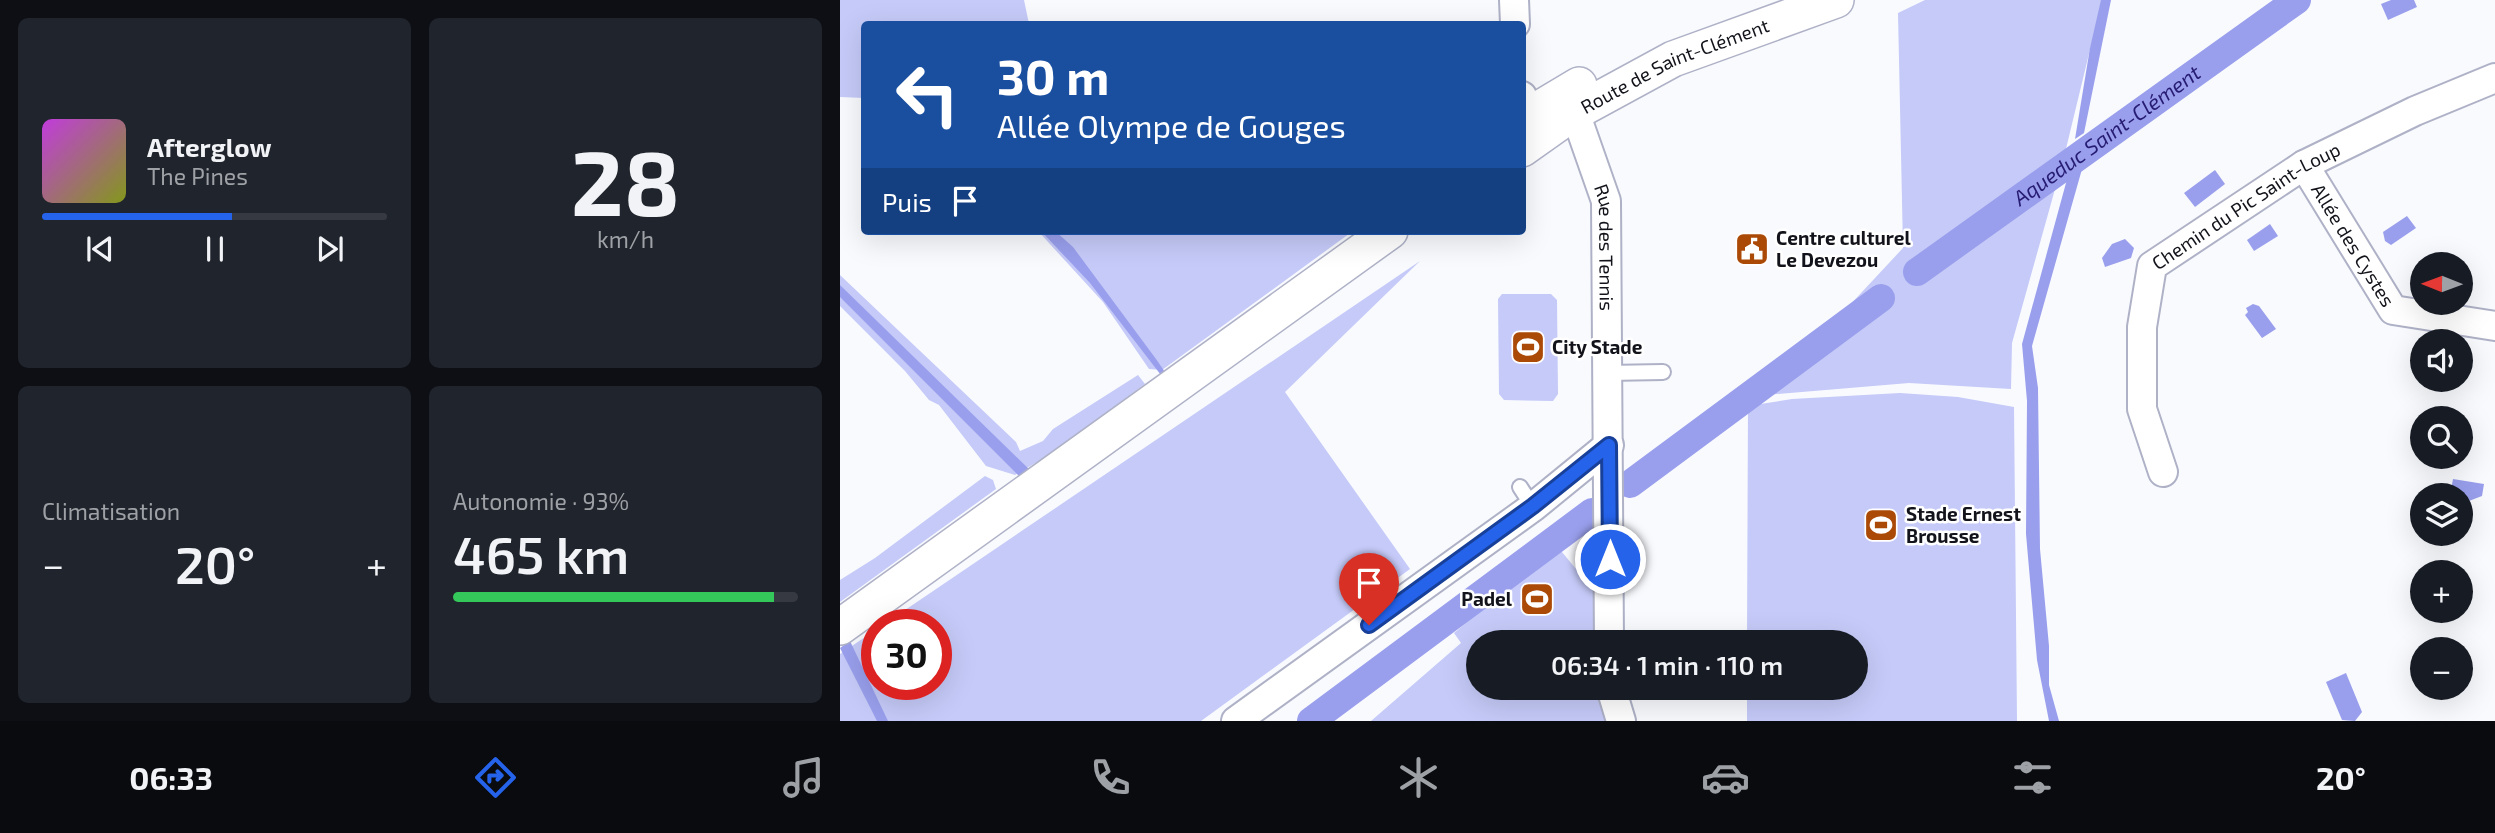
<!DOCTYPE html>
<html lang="fr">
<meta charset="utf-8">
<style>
body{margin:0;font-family:"Exo 2",sans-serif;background:#20242c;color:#f1f3f6;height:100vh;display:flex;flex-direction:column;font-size:26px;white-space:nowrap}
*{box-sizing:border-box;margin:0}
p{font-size:23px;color:#9ea1a6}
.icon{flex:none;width:38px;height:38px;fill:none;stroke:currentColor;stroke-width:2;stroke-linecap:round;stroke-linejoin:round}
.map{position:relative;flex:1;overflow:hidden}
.sheet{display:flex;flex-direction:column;gap:18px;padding:18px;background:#0d0f14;width:840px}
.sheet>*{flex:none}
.guide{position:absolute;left:21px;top:21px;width:665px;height:214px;border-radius:7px;box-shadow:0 7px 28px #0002;background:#1a4fa0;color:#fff;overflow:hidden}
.needle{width:46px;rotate:271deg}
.buttons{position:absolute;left:1570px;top:252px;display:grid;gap:14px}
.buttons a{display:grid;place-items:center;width:63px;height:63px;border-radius:50%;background:#171b24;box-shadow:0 7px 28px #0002;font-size:35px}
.speed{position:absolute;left:21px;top:609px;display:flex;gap:14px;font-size:35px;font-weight:700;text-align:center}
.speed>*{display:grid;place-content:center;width:91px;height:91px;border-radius:50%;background:#171b24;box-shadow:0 7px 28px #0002;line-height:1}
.speed .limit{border:10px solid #d22;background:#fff;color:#111}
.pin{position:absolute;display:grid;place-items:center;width:60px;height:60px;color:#fff;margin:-72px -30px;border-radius:50% 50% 50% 0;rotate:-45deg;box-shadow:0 0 7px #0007}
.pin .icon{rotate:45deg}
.me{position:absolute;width:77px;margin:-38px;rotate:0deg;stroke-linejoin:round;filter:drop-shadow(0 0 5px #0008)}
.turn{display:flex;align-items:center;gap:24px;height:147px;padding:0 21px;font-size:32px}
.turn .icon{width:91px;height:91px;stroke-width:2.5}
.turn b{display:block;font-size:49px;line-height:60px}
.then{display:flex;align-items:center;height:66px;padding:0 21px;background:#0003;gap:14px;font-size:26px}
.big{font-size:52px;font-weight:600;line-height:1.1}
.sheet .widget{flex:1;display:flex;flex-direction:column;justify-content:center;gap:10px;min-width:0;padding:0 24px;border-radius:10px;background:#20242c}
.sheet .dial{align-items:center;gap:0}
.dial b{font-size:91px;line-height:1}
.song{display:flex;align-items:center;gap:21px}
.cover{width:84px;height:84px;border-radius:10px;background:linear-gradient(135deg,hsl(290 70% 55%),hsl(70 70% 35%))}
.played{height:7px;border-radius:4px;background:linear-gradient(90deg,#2563eb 55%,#363941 55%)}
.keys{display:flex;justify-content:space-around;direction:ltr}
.heat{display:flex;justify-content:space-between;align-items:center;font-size:38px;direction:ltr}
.charge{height:10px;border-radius:5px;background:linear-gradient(90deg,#34c759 93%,#363941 0)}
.sheet .tiles{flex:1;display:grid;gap:18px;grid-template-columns:repeat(2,1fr)}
.trip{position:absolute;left:626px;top:630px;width:402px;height:70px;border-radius:35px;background:#171b24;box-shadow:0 7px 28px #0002;font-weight:600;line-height:70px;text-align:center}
.tab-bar{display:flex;height:112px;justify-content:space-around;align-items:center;background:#090b0e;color:#9ea1a6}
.tab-bar .icon{width:49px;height:49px}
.tab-bar .selected{color:#2563eb}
.tab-bar b{font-size:32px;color:#f1f3f6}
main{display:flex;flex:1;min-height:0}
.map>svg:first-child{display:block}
.green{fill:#c5caf8}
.water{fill:#999fec}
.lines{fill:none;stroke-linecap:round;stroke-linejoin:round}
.canal{stroke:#999fec;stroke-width:28}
.service-casing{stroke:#afb2c7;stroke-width:18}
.minor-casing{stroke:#afb2c7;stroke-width:32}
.tertiary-casing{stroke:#afb2c7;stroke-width:38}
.service{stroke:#fff;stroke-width:14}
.minor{stroke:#fff;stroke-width:28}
.tertiary{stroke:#fff;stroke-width:35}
.route-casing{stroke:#184099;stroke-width:18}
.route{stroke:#2563eb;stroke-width:12}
.labels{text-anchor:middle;stroke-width:5;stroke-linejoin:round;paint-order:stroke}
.street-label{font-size:19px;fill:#13141b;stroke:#fff}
.poi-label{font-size:19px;font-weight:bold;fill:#13141b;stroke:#fff;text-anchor:start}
.water-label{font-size:21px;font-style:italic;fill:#271c73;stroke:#fff}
</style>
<main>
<section class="sheet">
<div class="tiles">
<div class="widget">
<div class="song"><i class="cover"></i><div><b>Afterglow</b><p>The Pines</p></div></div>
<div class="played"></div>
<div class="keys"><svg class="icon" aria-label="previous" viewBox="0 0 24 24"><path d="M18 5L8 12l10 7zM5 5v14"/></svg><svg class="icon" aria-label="pause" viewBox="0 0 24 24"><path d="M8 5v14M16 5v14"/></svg><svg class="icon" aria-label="next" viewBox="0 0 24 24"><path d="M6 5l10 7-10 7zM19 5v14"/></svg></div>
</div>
<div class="widget dial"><b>28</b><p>km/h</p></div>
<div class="widget"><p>Climatisation</p>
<div class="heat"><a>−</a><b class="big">20°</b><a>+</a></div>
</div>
<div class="widget"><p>Autonomie · 93%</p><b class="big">465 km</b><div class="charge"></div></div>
</div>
</section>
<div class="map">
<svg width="1655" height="721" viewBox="0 0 1655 721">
<rect width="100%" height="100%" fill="#f9fafe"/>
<!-- green -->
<g class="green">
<path d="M0,0H184L189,24H24V98L0,97Z"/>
<path d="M1085,0H1262L1224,157L1172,343L1171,389L1069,383L926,395L1063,248L1058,13Z"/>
<path d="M198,231H513L322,370L309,369L263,302Z"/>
<path d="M580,261L445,392L570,569L361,721H0V654L37,629V684H96V625H43Z"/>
<path d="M0,275L176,442L180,451L203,441L213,429L298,375L305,384L207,456L175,475L146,466L99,405L89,400L65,371L0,306Z"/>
<path d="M662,294H711L717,300L718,394L713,401L664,400L659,394L658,299Z"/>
<path d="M1060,393L1118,397L1174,407L1177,721H907V688H1017V642H907L908,406L952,399Z"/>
<path d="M145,476L153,480L156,489L0,602V580L35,558Z"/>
<path d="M717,546L755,592V642H639V688H751L757,691L765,721H531L621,643L614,633Z"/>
</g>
<!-- water -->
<g class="water">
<path d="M1261,0H1271L1244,133L1235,139L1250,48Z"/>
<path d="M1551,0H1574L1577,7L1548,20L1541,4Z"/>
<path d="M1244,162L1192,346L1198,388L1200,549L1209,646V685L1219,721H1209L1197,660L1186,534L1187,401L1182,344L1229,172Z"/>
<path d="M1375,170L1385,184L1355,207L1344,193Z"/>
<path d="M1567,216L1576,228L1551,245L1545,241L1543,232Z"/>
<path d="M1430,224L1438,236L1414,251L1407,240Z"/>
<path d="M201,231H215L233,247L316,359L327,375L324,379L250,283Z"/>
<path d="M1285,239L1294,248L1291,258L1265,267L1262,258L1272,244Z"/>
<path d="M0,285L193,473L183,480L0,297Z"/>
<path d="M1413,304L1419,306L1436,329L1422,338L1405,315L1408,312L1406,308Z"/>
<path d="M1613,479L1644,484L1642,496L1621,504L1620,495H1610Z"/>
<path d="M10,641L48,721H37L0,648Z"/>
<path d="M1506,673L1522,712L1515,721L1502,720L1486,682Z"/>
</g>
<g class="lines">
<!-- canal -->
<g class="canal">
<path id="s1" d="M1077,272L1457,0"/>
<path d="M790,484L1041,298"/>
<path d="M471,721L752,512"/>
</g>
<!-- service casing -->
<g class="service-casing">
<g id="service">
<path d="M768,373L823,372"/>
<path d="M680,487L693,507"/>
</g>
</g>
<!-- minor casing -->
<g class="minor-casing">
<g id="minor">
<path d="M674,0L675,24"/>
<path id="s2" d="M682,96C690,119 721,106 739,124L766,201L769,642"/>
<path id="s3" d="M1464,165L1553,310L1655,326"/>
<path id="s4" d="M1323,472L1302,409V327L1312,266L1464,165L1575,111L1655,78"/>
<path d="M771,688L781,721"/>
<path d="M396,721L693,507L769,445"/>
</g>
</g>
<!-- tertiary casing -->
<g class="tertiary-casing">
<g id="tertiary">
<path d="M682,119L739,85"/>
<path id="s5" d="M682,149L730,115L833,59L996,0"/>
<path d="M0,627L550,231"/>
</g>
</g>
<!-- service -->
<use href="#service" class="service"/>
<!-- minor -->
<use href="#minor" class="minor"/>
<!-- tertiary -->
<use href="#tertiary" class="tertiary"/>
</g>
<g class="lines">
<!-- route casing -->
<g class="route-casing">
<path id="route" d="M529,625L693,506L769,445L770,559"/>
</g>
<!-- route -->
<use href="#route" class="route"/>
</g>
<!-- icons -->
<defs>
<g id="civic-square" transform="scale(1.75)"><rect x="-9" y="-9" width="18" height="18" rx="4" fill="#ab4907" stroke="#fff"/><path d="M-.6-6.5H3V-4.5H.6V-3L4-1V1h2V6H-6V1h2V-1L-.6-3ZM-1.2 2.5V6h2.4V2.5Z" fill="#fff"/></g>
<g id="stadium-square" transform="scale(1.75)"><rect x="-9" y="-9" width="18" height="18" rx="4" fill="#ab4907" stroke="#fff"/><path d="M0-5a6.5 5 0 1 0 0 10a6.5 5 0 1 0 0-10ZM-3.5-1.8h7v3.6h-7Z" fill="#fff"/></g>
</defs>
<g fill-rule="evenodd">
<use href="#civic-square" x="912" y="249"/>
<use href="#stadium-square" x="688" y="347"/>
<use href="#stadium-square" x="1041" y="525"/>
<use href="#stadium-square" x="697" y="599"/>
</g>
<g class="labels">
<!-- street labels -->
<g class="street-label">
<text dy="7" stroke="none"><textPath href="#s5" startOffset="175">Route de Saint-Clément</textPath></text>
<text dy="7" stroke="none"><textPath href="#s4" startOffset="322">Chemin du Pic Saint-Loup</textPath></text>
<text dy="7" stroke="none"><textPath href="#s3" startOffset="94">Allée des Cystes</textPath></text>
<text dy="7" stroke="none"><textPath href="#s2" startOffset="194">Rue des Tennis</textPath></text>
</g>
<!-- poi labels -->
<g class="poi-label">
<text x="936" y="245">Centre culturel<tspan x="936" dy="22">Le Devezou</tspan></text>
<text x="712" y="354">City Stade</text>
<text x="1066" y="521">Stade Ernest<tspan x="1066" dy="22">Brousse</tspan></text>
<text x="672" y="606" text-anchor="end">Padel</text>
</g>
<!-- water labels -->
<g class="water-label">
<text dy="7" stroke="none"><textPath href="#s1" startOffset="234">Aqueduc Saint-Clément</textPath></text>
</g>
</g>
</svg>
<div class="buttons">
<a><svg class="needle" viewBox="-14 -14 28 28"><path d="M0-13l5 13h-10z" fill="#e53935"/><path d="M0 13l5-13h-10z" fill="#9ea1a6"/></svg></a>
<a><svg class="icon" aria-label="sound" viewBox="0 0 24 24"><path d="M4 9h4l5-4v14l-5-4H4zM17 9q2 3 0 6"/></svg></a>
<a><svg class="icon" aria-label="search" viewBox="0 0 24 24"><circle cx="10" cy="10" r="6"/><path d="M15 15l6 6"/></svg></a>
<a><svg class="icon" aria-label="layers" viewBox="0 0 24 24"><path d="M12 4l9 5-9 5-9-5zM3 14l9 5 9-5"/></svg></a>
<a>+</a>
<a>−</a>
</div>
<div class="speed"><div class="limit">30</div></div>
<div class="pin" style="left:529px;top:625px;background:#d93025"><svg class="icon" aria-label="arrive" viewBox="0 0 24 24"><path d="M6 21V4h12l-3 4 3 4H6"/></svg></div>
<svg class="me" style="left:770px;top:559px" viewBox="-20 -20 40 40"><circle r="17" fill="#2563eb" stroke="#fff" stroke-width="3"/><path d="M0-11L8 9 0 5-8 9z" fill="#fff"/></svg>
<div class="trip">06:34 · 1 min · 110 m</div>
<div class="guide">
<div class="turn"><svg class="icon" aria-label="left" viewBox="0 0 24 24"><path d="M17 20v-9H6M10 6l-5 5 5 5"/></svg><div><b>30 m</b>Allée Olympe de Gouges</div></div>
<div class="then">Puis<svg class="icon" aria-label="arrive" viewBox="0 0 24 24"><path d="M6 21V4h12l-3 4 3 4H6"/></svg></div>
</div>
</div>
</main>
<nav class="tab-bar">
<b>06:33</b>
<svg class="icon selected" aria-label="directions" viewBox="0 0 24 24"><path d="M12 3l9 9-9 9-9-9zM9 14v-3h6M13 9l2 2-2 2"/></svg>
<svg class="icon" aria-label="music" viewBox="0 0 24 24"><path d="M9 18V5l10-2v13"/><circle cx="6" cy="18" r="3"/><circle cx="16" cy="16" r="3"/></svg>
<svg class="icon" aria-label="phone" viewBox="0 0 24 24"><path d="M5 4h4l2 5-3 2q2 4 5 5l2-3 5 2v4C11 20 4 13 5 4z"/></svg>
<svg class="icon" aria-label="climate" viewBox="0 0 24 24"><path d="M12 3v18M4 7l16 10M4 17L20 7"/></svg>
<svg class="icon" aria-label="car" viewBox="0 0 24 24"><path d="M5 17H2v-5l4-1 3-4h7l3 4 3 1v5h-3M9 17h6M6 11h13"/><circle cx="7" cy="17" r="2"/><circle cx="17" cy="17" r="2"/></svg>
<svg class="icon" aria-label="filters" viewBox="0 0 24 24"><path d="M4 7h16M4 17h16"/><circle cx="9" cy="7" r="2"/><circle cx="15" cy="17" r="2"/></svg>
<b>20°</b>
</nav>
